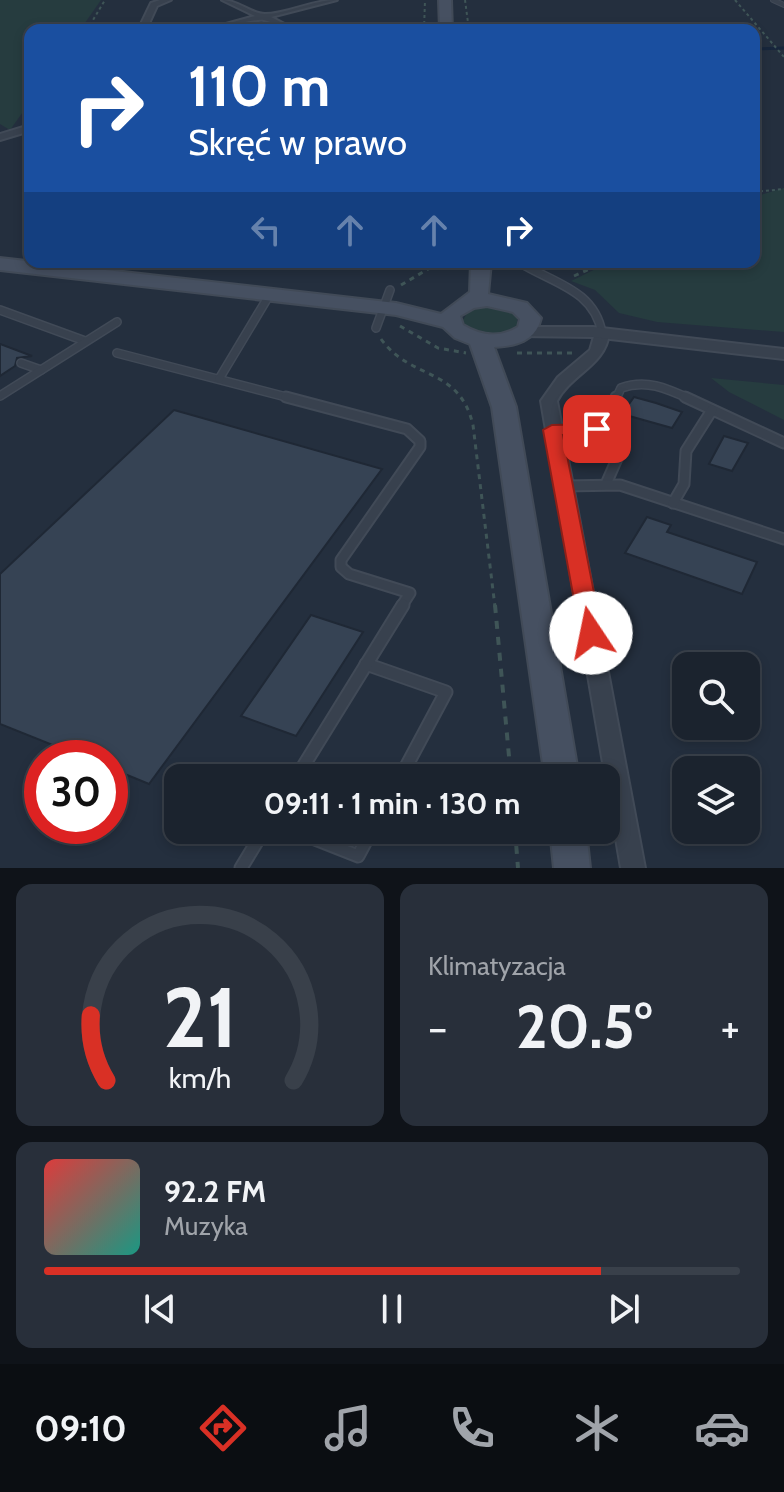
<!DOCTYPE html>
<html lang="pl">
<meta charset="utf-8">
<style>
body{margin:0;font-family:Cabin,sans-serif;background:#282f3a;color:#f1f3f6;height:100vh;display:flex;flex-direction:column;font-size:30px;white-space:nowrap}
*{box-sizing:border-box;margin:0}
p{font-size:26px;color:#a0a4aa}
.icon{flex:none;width:44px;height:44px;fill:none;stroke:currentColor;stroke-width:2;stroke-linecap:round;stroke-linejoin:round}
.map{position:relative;height:868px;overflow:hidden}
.drawer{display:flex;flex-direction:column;gap:16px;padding:16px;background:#0f1319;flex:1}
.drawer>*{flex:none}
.banner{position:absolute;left:24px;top:24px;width:736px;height:244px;border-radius:16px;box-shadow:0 4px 12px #0003,0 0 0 2px #39404a;background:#1a4fa0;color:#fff;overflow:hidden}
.tools{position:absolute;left:672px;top:652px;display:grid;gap:16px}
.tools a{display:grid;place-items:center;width:88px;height:88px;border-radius:16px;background:#1b232e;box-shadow:0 4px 12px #0003,0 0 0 2px #39404a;font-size:40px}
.speed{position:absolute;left:24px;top:740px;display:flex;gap:16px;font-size:40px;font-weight:700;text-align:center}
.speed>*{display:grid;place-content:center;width:104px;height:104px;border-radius:50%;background:#1b232e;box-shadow:0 4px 12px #0003,0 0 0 2px #39404a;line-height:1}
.speed .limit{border:12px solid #d22;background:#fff;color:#111}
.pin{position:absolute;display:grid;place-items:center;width:68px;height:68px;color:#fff;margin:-34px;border-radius:16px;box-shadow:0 4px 12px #0006}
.me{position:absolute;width:88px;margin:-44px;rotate:349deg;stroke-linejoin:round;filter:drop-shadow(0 0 6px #0008)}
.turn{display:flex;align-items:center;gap:28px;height:168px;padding:0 32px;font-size:36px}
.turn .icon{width:104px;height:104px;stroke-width:2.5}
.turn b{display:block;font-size:56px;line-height:68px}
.lanes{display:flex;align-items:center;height:76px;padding:0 32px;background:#0003;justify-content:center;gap:40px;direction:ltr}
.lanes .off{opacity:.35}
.big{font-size:60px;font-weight:700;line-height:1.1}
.drawer .card{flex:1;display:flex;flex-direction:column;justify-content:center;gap:12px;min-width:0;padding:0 28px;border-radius:16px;background:#282f3a}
.drawer .dial{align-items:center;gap:0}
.dial svg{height:208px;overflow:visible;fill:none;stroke:#39404a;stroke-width:7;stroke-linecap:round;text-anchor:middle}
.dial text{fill:#f1f3f6;stroke:none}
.song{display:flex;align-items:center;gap:24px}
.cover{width:96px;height:96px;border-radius:12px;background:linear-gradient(135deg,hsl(0 70% 55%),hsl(170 70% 35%))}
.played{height:8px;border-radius:4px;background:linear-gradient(90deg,#d93025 80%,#39404a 80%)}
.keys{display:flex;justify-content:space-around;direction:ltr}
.heat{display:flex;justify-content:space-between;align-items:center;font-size:44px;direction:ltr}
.drawer .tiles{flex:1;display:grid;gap:16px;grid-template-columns:1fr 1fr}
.card:last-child{grid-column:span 2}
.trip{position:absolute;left:164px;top:764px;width:456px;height:80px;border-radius:16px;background:#1b232e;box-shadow:0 4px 12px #0003,0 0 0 2px #39404a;font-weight:700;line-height:80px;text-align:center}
.dock{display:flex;height:128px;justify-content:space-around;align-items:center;background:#0b0e12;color:#a0a4aa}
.dock .icon{width:56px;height:56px}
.dock .on{color:#d93025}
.dock b{font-size:36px;color:#f1f3f6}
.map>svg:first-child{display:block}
.green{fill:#263c3f}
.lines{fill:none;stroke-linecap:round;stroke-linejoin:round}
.stream{stroke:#17263c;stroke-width:3}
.building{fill:#364354;stroke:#1f2835;stroke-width:2}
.service-far3-casing{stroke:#414a57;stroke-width:6}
.service-far2-casing{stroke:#414a57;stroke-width:10}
.service-far1-casing{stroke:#414a57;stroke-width:13}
.service-casing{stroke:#414a57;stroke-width:15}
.minor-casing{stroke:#414a57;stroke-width:4}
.tertiary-casing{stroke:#414a57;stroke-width:4}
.secondary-casing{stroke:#414a57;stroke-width:4}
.path-far2{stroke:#3f5557;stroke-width:2;stroke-dasharray:3 3;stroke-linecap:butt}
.path-far1{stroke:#3f5557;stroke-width:3;stroke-dasharray:5 5;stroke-linecap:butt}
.path{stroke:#3f5557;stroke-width:4;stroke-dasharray:8 8;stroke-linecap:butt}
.service-far3{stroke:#38414e;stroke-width:4}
.service-far2{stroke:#38414e;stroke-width:7}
.service-far1{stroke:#38414e;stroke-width:9}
.service{stroke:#38414e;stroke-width:11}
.minor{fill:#38414e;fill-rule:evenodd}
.tertiary{fill:#38414e;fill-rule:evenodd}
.secondary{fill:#465061;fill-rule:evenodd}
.route{fill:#d93025;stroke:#8d1f18;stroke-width:2}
</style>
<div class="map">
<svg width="784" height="868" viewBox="0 0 784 868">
<rect width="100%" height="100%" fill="#242f3e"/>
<!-- green -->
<g class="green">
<path d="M0,0H101L80,30H30V102L10,130L0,124Z"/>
<path d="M784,188V332L657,322L619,313L595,290L571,281L610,262H754V197Z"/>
<path d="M492,306L507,309L517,316V325C503,338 480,336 465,325L463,320L468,311Z"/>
<path d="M711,378L784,385V420L729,392Z"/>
</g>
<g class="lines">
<!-- stream -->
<path class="stream" d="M754,49L784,48"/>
</g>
<!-- building -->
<g class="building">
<path d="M0,344L32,356L17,358L15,366L0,376Z"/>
<path d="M634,397L656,403L682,412L672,428L622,414Z"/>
<path d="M174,410L382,469L149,784L110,768V758H85L0,724V574Z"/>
<path d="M724,436L748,443L732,471L709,464Z"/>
<path d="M647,517L671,525L667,532L757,562L742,594L625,553Z"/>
<path d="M311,615L363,632L296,736L241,716Z"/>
</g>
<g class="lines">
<!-- service-far3 casing -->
<g class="service-far3-casing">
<path id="service-far3" d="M773,0L784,5"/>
</g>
<!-- service-far2 casing -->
<g class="service-far2-casing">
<g id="service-far2">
<path d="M519,262C552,283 594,289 602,333"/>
<path d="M0,310L85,341"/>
<path d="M376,328L390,290"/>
<path d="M117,353L294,399"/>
<path d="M21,363L41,370"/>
<path d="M219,379L270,294"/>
<path d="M0,396L117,322"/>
<path d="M616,399L621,388C646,379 666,388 690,399"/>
</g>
</g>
<!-- service-far1 casing -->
<g class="service-far1-casing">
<g id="service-far1">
<path d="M286,397L407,429L420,441V447L341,560V567L349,574L410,593L401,607"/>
<path d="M685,397L784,443"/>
<path d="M553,430L617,429L614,413L616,397"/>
<path d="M606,484L620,452L617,429"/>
<path d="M565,486L620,485L784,539"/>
<path d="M673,503L684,484L686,451L712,410"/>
</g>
</g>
<!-- service casing -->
<g class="service-casing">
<g id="service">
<path d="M366,664L446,692L400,778"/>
<path d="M296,778L403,605"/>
<path d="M292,830L358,856L372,830"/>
<path d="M241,868L264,830"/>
</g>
</g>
<!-- minor casing -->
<g class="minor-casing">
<g id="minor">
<path d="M160,0H171L157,6L146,30H138L151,3Z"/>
<path d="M222,0C238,0 251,14 265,14C287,14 312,0 337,0L271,17L296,30C283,30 276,23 264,20C252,18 221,30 204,30L255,16Z"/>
<path d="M30,125V131L0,140V134Z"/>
<path d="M602,329L609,333C606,365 571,374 557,401L645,868H621L541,401L558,377L590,350L595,333Z"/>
</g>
</g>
<!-- tertiary casing -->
<g class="tertiary-casing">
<path id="tertiary" d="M526,327H593L784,349V359L593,337L520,336L517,332L520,328Z"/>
</g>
<!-- secondary casing -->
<g class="secondary-casing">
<g id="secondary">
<path d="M439,0H451L452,30H440Z"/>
<path d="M0,258L396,303L441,314L470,292L471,262H491L488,294L527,303L541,318C536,341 516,346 494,347L516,407L579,778H545L492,407L470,344L455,338L443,327L396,315L0,270ZM487,306L513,312L520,319L518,327C500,338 481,336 463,325L460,316L474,308Z"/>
<path d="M550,830H586L590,868H554Z"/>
</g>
</g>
<!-- path-far2 -->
<g class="path-far2">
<path d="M465,0L469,30"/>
<path d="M735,0L784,57"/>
<path d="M87,30L105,0"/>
<path d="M424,30L425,0"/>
<path d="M754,192L784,189"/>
</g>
<!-- path-far1 -->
<g class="path-far1">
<path d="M574,276L606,262"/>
<path d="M401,285L440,262"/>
<path d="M400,326L438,348L466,353"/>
<path d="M381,339C411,381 459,366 473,425L495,607"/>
<path d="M517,353H574"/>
</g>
<!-- path -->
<g class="path">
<path d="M495,605L511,778"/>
<path d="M515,830L518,868"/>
</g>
<!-- service-far3 -->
<use href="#service-far3" class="service-far3"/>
<!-- service-far2 -->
<use href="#service-far2" class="service-far2"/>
<!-- service-far1 -->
<use href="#service-far1" class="service-far1"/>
<!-- service -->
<use href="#service" class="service"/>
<!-- minor -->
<use href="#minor" class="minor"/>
<!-- tertiary -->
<use href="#tertiary" class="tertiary"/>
<!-- secondary -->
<use href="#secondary" class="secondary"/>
</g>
<!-- route -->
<path class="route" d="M597,424L606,429L604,433L563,435L602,633L599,639L591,641L583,639L580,633L543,430L552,425Z"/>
</svg>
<div class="tools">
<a><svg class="icon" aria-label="search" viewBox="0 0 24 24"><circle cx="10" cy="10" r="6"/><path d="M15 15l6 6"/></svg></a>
<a><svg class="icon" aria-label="layers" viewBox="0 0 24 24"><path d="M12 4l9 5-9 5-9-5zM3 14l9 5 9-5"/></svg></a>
</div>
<div class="speed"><div class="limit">30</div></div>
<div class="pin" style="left:597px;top:429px;background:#d93025"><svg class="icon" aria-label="arrive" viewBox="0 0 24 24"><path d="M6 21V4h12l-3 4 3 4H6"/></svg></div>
<svg class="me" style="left:591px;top:633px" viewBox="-20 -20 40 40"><circle r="19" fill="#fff"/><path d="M0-13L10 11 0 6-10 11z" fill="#d93025"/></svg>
<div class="trip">09:11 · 1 min · 130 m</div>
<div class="banner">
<div class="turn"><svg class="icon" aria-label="right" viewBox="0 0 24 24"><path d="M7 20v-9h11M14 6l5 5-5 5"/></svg><div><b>110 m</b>Skręć w prawo</div></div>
<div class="lanes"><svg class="icon off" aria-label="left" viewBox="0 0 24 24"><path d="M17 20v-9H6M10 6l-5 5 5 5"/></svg><svg class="icon off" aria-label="ahead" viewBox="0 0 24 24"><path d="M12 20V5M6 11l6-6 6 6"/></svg><svg class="icon off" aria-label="ahead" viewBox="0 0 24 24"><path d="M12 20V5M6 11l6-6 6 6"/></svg><svg class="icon" aria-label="right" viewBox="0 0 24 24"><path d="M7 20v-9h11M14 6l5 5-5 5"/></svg></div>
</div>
</div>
<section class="drawer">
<div class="tiles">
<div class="card dial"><svg viewBox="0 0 100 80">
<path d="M14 69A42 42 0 1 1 86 69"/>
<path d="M14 69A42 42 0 0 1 8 44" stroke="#d93025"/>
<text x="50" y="56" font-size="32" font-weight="700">21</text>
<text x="50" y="72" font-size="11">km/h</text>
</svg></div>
<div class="card"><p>Klimatyzacja</p>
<div class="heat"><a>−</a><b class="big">20.5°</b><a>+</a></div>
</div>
<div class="card">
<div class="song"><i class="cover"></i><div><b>92.2 FM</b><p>Muzyka</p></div></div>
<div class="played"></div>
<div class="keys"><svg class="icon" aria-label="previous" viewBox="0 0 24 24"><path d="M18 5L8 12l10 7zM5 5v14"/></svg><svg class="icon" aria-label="pause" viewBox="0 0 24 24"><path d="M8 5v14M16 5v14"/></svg><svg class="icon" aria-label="next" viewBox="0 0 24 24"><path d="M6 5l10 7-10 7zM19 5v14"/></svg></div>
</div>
</div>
</section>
<nav class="dock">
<b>09:10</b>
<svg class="icon on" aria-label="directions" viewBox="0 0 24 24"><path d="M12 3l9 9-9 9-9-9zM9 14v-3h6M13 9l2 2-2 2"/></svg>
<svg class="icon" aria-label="music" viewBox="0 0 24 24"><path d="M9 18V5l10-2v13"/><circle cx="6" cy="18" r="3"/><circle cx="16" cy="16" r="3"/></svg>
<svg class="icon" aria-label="phone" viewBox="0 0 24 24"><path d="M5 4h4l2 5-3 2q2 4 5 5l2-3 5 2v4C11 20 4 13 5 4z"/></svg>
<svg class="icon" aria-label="climate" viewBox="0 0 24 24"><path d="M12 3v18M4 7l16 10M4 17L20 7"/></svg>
<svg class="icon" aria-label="car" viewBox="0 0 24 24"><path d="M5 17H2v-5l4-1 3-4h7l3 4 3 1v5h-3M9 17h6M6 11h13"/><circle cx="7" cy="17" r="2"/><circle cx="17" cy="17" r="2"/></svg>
</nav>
